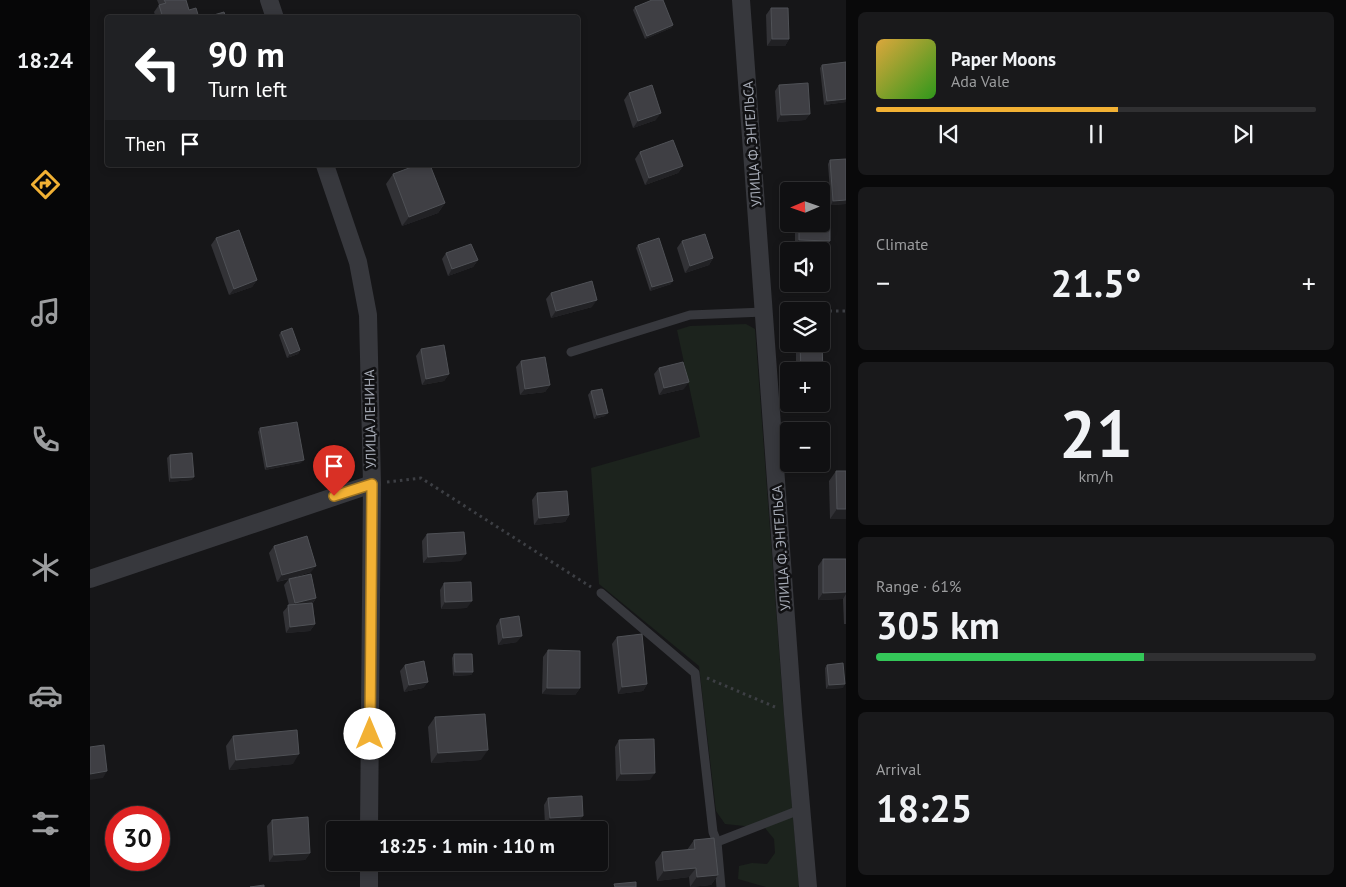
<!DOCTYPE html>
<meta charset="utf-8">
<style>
body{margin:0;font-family:"PT Sans",sans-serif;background:#19191b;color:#f1f3f6;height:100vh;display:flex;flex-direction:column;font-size:19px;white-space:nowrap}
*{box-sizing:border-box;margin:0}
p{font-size:16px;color:#9c9d9f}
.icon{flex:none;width:28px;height:28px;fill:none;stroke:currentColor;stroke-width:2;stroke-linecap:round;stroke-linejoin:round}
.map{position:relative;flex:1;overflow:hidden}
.details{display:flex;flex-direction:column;gap:12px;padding:12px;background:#09090a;width:500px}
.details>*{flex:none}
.guide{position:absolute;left:15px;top:15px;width:475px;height:152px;border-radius:5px;box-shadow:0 2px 8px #0003,0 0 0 1px #303032;background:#202124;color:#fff;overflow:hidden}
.needle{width:32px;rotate:268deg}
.fabs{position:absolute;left:690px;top:182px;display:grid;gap:10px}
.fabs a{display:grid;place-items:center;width:50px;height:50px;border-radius:5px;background:#101012;box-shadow:0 2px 8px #0003,0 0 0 1px #303032;font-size:25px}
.speed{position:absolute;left:15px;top:806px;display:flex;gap:10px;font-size:25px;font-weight:700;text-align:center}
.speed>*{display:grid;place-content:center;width:65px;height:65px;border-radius:50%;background:#101012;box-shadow:0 2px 8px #0003,0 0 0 1px #303032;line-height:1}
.speed .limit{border:8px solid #d22;background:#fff;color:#111}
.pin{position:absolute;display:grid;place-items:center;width:42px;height:42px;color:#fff;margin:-51px -21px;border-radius:50% 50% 50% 0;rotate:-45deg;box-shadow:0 0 5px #0007}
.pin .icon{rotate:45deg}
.me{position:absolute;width:55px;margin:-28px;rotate:0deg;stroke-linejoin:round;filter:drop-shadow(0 0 4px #0008)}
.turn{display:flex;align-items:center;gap:18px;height:105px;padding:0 20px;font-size:22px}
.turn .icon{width:65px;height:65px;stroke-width:2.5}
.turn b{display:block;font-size:35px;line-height:42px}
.then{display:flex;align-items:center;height:48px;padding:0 20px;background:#0003;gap:10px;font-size:19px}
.big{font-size:38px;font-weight:800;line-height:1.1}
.details .card{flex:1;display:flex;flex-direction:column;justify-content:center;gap:8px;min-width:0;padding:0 18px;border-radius:8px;background:#19191b}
.details .dial{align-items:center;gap:0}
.dial b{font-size:65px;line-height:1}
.song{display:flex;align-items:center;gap:15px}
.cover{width:60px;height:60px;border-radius:8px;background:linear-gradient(135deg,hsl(40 70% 55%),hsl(110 70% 35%))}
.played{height:5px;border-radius:2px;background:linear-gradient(90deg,#f2b134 55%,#303032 55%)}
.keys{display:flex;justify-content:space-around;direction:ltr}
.heat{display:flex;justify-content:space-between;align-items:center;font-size:28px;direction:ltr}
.charge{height:8px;border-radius:4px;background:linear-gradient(90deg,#34c759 61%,#303032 0)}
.trip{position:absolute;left:236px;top:821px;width:282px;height:50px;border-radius:5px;background:#101012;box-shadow:0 2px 8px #0003,0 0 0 1px #303032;font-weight:800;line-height:50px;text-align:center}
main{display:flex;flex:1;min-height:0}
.menu{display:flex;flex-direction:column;width:90px;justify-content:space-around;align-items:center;background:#060607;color:#9c9d9f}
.menu .icon{width:35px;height:35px}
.menu .on{color:#f2b134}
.menu b{font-size:22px;color:#f1f3f6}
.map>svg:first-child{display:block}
.green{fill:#1c231d}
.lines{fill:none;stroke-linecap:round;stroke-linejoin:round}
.path{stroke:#3d3f44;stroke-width:3;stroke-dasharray:2.5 4;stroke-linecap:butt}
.service{stroke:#37383d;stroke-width:9}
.minor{stroke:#37383d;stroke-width:18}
.wall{fill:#323236}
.shaded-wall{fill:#212124}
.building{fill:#3f3f44;stroke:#4f5156}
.route-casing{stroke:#9d7322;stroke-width:12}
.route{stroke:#f2b134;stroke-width:9}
.labels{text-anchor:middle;stroke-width:5;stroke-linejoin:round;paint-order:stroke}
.street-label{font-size:14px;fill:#a8adb8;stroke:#111113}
</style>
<main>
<nav class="menu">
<b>18:24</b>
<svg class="icon on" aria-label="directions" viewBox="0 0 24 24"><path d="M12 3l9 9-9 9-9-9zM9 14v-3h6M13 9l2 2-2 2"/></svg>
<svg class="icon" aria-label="music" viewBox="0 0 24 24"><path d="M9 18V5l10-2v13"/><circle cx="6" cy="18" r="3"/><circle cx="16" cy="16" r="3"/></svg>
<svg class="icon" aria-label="phone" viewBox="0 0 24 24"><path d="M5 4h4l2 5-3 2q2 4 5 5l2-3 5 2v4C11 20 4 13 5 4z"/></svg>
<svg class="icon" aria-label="climate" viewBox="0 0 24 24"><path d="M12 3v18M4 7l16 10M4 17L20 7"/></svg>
<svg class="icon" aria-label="car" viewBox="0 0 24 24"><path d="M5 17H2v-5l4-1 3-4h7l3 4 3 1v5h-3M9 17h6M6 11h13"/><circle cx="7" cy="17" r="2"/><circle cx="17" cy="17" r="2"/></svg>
<svg class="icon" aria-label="filters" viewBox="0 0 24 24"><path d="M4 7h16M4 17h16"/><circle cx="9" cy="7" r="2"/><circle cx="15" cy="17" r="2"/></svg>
</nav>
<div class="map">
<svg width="756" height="887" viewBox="0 0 756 887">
<rect width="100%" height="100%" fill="#161618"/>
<!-- green -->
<path class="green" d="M656,324L665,329L693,703L709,885L708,887H676L648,879L649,866L662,863L677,864L685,853L684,839L675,828L635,824L626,811L609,666L509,584L501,468L610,437L587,330L600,326Z"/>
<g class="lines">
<!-- path -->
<g class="path">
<path d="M720,311H756"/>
<path d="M690,312H699"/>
<path d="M297,482L331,478L501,587"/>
<path d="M617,678L685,707"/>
</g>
<!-- service -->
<g class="service">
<path d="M481,352L600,315L674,312"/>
<path d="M511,593L605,673L623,832L627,842L631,887"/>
<path d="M627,842L712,809"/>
</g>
<!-- minor -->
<g class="minor">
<path d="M179,0L185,18"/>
<path d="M651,0L703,714L718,887"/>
<path d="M235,165L268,262L278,315L282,484L279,830"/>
<path d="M0,579L282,484"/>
<path d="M279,887V862"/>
</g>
</g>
<!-- wall -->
<g class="wall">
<path d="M67,0H96L99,10L109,18H66L64,12L69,5Z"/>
<path d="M545,7L583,25L581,28L555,39L543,10Z"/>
<path d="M681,8L699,39L695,46H677L676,15Z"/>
<path d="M732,65L756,102L734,105L730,68Z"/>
<path d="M689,85L720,114L715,120L687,122L685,91Z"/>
<path d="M539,93L566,120L543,128L534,100Z"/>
<path d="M550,152L593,166L588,173L555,185L545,159Z"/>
<path d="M740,160L756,204L741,205L738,164Z"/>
<path d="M303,174L355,203L348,213L312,226L296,184Z"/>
<path d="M709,224L740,241L735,247H705V231Z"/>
<path d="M126,238L167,280L162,287L139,295L121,245Z"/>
<path d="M592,241L623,258L619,265L595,273L587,248Z"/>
<path d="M548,245L581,284L560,291L546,248Z"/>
<path d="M356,253L388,260L383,267L358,276L352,259Z"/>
<path d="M708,284H731L735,289L708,291Z"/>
<path d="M461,293L502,307L461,318L456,299Z"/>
<path d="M191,332L210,350L208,354L197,358L189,335Z"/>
<path d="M710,344L731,371H706V350Z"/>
<path d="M331,349L359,374L354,381L332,385L326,356Z"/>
<path d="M431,361L460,385L455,392L430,395L426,367Z"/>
<path d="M569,368L594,389L569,395L564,374Z"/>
<path d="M501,391L515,416L504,419L498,395Z"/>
<path d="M170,428L211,463L175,470L168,432Z"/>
<path d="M80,455L102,480L79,482L77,458Z"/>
<path d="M746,471H756V519H740L739,481Z"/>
<path d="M447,493L479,515L475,522L444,525L442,500Z"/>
<path d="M337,534L371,561L333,563L332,541Z"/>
<path d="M184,546L221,572L199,579L226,598L223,603L225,624L220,631L196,633L193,612L199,605L194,585L199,579L187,582L179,553Z"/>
<path d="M733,559H756V624H754L753,599L728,600V566Z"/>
<path d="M354,583L377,608L351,609L350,590Z"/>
<path d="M410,619L427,642L408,645L406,626Z"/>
<path d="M527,637L557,684L553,691L528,694L522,644Z"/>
<path d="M458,650L490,688L485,695L452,694L453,657Z"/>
<path d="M364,654L383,672L381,675L363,676L362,658Z"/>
<path d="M315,665L338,682L333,688L314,692L310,671Z"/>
<path d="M737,665L753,688L736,689L735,668Z"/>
<path d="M345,717L391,760L341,763L338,727Z"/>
<path d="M143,736L203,764L139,770L136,746Z"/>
<path d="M529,740L560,780L526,781L525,747Z"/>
<path d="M458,798L488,823L455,825L454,805Z"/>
<path d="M182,820L220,853L215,860L179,862L177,826Z"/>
<path d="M351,823L372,830H346Z"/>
<path d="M604,840L628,875L621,885L600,887L599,877L567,881L565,862L572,852L597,850Z"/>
</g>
<!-- shaded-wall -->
<g class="shaded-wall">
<path d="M583,25L581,28L555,39L557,36Z"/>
<path d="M682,39H699L695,46H677Z"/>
<path d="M756,99V102L734,105L737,101Z"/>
<path d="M571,113L566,120L543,128L548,121Z"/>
<path d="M720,114L715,120L687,122L691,115Z"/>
<path d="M593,166L588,173L555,185L559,178Z"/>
<path d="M756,200V204L741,205L743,201Z"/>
<path d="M355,203L348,213L312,226L319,217Z"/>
<path d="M709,240L740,241L735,247H705Z"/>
<path d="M623,258L619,265L595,273L600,266Z"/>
<path d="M388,260L383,267L358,276L362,269Z"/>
<path d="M167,280L162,287L139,295L144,289Z"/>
<path d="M583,281L581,284L560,291L562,287Z"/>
<path d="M740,282L735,289L708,291L713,284H731V283Z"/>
<path d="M507,300L502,307L461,318L466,311Z"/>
<path d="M210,350L208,354L197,358L200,354Z"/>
<path d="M359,374L354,381L332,385L336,379Z"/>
<path d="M599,382L594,389L569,395L574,388Z"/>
<path d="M460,385L455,392L430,395L435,389Z"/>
<path d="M518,413L515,416L504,419L507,415Z"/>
<path d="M214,460L211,463L175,470L177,467Z"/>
<path d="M104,477L102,480L79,482L81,478Z"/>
<path d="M747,509H756V519H740Z"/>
<path d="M479,515L475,522L444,525L449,518Z"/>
<path d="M376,554L371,561L333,563L338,557Z"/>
<path d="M226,566L221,572L187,582L192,575Z"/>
<path d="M756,592V594L753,599L728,600L733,593Z"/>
<path d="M226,598L221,605L200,610L205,603Z"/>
<path d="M382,601L377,608L351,609L355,602Z"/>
<path d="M225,624L220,631L196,633L200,627Z"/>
<path d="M432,636L427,642L408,645L413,638Z"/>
<path d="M365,672H383L381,675L363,676Z"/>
<path d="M338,682L333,688L314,692L319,685Z"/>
<path d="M557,684L553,691L528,694L532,687Z"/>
<path d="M755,684L753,688L736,689L739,685Z"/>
<path d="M457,688H490L485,695L452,694Z"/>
<path d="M398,750L391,760L341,763L348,753Z"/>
<path d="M209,754L203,764L139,770L146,760Z"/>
<path d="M17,771L13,778L0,780V774Z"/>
<path d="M565,773L560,780L526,781L531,774Z"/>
<path d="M493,816L488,823L455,825L460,818Z"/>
<path d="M220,853L215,860L179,862L184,855Z"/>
<path d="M606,868L599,877L567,881L574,871Z"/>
<path d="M628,875L621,885L600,887L607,877Z"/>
</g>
<!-- building -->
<g class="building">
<path d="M74,0H96L99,10L106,8L109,18H73L69,5L76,3Z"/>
<path d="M562,0H573L583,25L557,36L545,7Z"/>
<path d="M681,8H698L699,39H682Z"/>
<path d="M134,12L136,18H117V17Z"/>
<path d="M756,62V99L737,101L732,65Z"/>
<path d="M718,83L720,114L691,115L689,85Z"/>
<path d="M562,85L571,113L548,121L539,93Z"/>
<path d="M583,140L593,166L559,178L550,152Z"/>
<path d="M756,159V200L743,201L740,160Z"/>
<path d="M327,165H340L355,203L319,217L303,174Z"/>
<path d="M709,224H740V241L709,240Z"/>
<path d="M149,230L167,280L144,289L126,238Z"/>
<path d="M615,234L623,258L600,266L592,241Z"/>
<path d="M569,238L583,281L562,287L548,245Z"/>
<path d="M381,244L388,260L362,269L356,253Z"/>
<path d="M731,268H739L740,282L731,283Z"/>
<path d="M502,281L507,300L466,311L461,293Z"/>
<path d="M202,328L210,350L200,354L191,332Z"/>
<path d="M731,343H732L733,373H731V371H711L710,344H731Z"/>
<path d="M354,345L359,374L336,379L331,349Z"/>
<path d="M455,357L460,385L435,389L431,361Z"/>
<path d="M593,362L599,382L574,388L569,368Z"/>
<path d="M512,389L518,413L507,415L501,391Z"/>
<path d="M207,422L214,460L177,467L170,428Z"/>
<path d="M102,453L104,477L81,478L80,455Z"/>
<path d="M746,471H756V509H747Z"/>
<path d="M477,491L479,515L449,518L447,493Z"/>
<path d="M374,532L376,554L338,557L337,534Z"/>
<path d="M217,536L226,566L192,575L184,546Z"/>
<path d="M733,559H756V592L733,593Z"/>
<path d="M221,574L226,598L205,603L199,579Z"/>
<path d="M381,582L382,601L355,602L354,583Z"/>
<path d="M222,603L225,624L200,627L198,605Z"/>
<path d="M429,616L432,636L413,638L410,619Z"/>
<path d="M552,634L557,684L532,687L527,637Z"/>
<path d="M458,650L490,651V688H457Z"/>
<path d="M364,654H382L383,672H365Z"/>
<path d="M334,661L338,682L319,685L315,665Z"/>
<path d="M753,663L755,684L739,685L737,665Z"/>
<path d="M395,714L398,750L348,753L345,717Z"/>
<path d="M207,730L209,754L146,760L143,736Z"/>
<path d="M564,739L565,773L531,774L529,740Z"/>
<path d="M14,745L17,771L0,774V747Z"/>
<path d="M492,796L493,816L460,818L458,798Z"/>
<path d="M218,817L220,853L184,855L182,820Z"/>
<path d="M372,822V830H351V823Z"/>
<path d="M624,838L628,875L607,877L606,868L574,871L572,852L605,849L604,840Z"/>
<path d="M546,882V887H525L524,884Z"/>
<path d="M174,885V887H160Z"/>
</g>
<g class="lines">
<!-- route casing -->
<g class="route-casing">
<path id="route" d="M244,496L282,484L280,734"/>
</g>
<!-- route -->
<use href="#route" class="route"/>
</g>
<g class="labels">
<!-- street labels -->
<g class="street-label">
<text transform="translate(662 144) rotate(-94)" y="5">УЛИЦА Ф. ЭНГЕЛЬСА</text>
<text transform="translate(280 419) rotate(-91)" y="5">УЛИЦА ЛЕНИНА</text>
<text transform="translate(691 548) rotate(-94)" y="5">УЛИЦА Ф. ЭНГЕЛЬСА</text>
</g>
</g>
</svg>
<div class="fabs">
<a><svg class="needle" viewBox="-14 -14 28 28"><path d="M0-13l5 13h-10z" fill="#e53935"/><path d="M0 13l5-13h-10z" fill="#9c9d9f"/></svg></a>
<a><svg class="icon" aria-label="sound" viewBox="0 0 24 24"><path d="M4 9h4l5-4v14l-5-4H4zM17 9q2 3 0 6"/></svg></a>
<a><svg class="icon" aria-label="layers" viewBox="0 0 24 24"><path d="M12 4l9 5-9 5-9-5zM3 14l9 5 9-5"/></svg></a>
<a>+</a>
<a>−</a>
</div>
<div class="speed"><div class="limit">30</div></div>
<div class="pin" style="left:244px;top:496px;background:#d93025"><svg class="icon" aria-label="arrive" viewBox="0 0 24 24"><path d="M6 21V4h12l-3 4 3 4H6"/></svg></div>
<svg class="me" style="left:280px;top:734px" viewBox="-20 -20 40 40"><circle r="19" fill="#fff"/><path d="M0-13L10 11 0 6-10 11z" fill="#f2b134"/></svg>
<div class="trip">18:25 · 1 min · 110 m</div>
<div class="guide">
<div class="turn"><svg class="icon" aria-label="left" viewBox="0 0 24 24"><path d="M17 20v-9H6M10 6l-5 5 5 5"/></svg><div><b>90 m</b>Turn left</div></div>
<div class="then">Then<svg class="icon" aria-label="arrive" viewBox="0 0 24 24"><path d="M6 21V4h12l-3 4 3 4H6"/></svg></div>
</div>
</div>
<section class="details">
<div class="card">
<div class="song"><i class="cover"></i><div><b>Paper Moons</b><p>Ada Vale</p></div></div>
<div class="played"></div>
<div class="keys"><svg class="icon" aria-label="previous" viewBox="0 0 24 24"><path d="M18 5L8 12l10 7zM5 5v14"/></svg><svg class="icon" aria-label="pause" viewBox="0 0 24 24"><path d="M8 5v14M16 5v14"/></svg><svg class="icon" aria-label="next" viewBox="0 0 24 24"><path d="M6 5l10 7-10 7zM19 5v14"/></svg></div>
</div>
<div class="card"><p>Climate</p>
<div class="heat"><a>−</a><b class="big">21.5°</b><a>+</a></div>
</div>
<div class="card dial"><b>21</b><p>km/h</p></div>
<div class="card"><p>Range · 61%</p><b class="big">305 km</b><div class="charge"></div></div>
<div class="card"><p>Arrival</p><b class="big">18:25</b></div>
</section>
</main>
